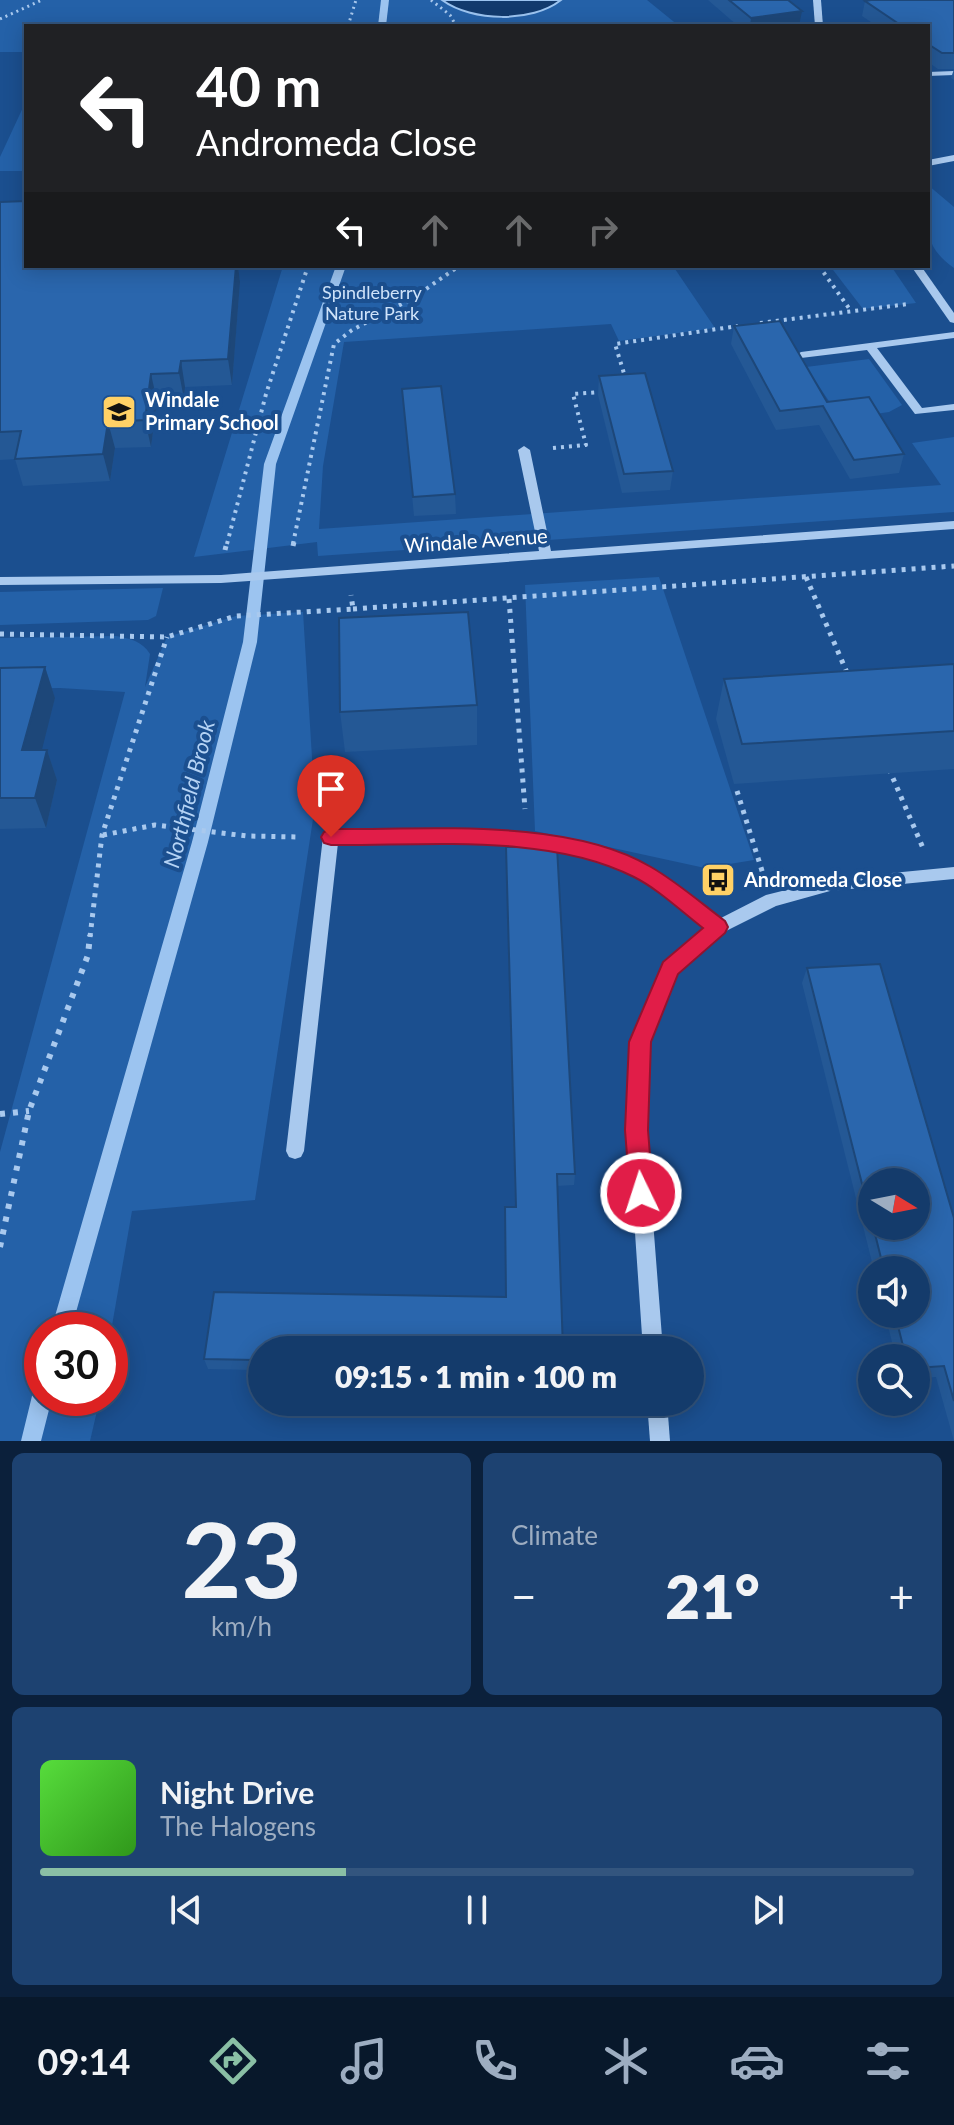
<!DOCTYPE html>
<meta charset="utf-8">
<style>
body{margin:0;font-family:Lato,sans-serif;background:#1d4271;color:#f1f3f6;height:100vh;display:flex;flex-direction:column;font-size:30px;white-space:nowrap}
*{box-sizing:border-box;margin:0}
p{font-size:26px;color:#9dadc1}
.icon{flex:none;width:44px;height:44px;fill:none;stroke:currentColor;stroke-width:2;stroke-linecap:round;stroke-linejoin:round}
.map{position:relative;height:1441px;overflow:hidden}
.drawer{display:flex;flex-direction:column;gap:12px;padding:12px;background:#0b203b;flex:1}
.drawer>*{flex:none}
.top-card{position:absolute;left:24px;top:24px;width:906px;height:244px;border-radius:0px;box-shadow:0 4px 20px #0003,0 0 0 2px #33557e;background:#202124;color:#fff;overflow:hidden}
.needle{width:52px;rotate:100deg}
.tools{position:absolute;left:858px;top:1168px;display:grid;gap:16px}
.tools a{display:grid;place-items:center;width:72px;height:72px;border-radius:50%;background:#143b6b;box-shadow:0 4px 20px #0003,0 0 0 2px #33557e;font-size:40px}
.speed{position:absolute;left:24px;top:1312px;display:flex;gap:16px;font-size:40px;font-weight:700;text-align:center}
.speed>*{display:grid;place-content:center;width:104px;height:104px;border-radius:50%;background:#143b6b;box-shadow:0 4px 20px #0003,0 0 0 2px #33557e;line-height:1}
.speed .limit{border:12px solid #d22;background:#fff;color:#111}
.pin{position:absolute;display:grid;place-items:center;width:68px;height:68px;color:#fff;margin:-82px -34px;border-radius:50% 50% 50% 0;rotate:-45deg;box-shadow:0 0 8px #0007}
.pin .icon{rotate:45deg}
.me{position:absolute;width:88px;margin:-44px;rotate:356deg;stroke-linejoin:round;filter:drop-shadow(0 0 6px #0008)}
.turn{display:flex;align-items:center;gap:28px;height:168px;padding:0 40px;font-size:36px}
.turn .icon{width:104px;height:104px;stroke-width:2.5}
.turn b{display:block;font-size:56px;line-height:68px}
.lanes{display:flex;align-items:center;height:76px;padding:0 40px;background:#0003;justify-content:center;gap:40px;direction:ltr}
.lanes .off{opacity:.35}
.big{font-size:60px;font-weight:800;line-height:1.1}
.drawer .tile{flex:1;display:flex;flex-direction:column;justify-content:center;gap:12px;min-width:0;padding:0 28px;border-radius:12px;background:#1d4271}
.drawer .dial{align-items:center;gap:0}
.dial b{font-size:104px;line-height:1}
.song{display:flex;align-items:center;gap:24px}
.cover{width:96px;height:96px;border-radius:12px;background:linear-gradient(135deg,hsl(110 70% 55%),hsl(110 70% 35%))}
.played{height:8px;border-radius:4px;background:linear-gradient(90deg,#8abfa5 35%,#33557e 35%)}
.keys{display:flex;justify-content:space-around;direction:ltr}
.heat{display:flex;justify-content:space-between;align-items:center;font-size:44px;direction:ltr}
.drawer .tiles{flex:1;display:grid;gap:12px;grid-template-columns:1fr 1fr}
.tile:last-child{grid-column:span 2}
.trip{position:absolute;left:248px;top:1336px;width:456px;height:80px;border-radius:40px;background:#143b6b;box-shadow:0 4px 20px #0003,0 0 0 2px #33557e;font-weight:800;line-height:80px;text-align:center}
.tabs{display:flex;height:128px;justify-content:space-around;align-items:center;background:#08182b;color:#9dadc1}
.tabs .icon{width:56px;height:56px}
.tabs .active{color:#8abfa5}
.tabs b{font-size:36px;color:#f1f3f6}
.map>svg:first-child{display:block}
.green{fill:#2461a8}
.water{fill:#123a6d;stroke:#9cc4f0;stroke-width:2}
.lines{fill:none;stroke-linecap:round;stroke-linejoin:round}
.stream{fill:#9cc4f0;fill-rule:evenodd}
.path-far3{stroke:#a9c9ee;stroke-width:3;stroke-dasharray:2 4;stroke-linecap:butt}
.path-far2{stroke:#a9c9ee;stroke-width:4;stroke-dasharray:3 5;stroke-linecap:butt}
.path-far1{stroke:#a9c9ee;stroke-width:5;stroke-dasharray:4 6;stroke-linecap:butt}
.path{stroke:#a9c9ee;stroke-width:6;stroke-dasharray:5 8;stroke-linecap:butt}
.minor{fill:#a9c9ee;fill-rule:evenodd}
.wall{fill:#245895;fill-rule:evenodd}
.shaded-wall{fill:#1d4779}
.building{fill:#2a66ad;stroke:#1d4779;stroke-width:2}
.route{fill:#e11d48;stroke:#92132f;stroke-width:2}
.labels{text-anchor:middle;stroke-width:8;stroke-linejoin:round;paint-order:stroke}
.far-park-label{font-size:18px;fill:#cfe3fa;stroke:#1b4f8f}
.poi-label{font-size:20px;font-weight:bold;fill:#fff;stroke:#1b4f8f;text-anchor:start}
.street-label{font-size:20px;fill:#fff;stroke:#1b4f8f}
.water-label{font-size:22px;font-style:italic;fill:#b5d3f5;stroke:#1b4f8f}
</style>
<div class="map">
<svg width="954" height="1441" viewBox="0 0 954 1441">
<rect width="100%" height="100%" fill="#1b4f8f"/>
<!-- green -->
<g class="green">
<path d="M0,0H647L679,26H26V52H0Z"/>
<path d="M26,101V171H0V157Z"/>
<path d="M928,185L954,207V268C920,244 928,223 928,185Z"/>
<path d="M283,266H673L715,328L619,341L611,324L344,342L323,466L319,529L941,485L912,443L954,437V512L318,556L317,542L194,557Z"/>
<path d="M830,266H891L916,303L863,309Z"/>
<path d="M869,359L902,405L889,412L841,419L806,367Z"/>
<path d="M659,577L754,860L705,868L535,831L525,585Z"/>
<path d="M163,588L156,616L148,620L0,625V592Z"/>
<path d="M303,612L315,806L255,1200L132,1211L110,1337V1330H42V1398H100L90,1441H0V1152L125,692L60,688L0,689V638L116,636C131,639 142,641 150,654L145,687L167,637L236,616Z"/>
</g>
<!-- water -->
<path class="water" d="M442,0H561C532,23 472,22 442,0Z"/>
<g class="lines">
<!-- stream -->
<g class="stream">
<path d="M381,0H389L386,26H378Z"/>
<path d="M336,266H346L276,464L257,642L208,842L71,1330H51L192,842L243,642L264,464Z"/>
<path d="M42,1386V1398H52L41,1441H21L32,1396L35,1389Z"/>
</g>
<!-- path-far3 -->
<g class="path-far3">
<path d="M431,0L450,15L456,26"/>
<path d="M0,19L42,0"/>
<path d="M348,26L356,0"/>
</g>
<!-- path-far2 -->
<g class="path-far2">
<path d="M819,266L851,311"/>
<path d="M760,323L908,304"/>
<path d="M626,380L615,344L738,326"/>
<path d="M553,448L586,445L573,394L601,392"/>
<path d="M227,544L266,394L308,266"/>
<path d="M293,544L334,344L352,330L413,298L459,266"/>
</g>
<!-- path-far1 -->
<g class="path-far1">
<path d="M293,546L294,542"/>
<path d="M225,550L227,542"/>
<path d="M806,577L848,675"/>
<path d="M509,599L525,809"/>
<path d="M353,609L954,566"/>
<path d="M0,634L167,637L236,616L353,609L351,595"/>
<path d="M889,769L923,848"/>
<path d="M737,791L763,874"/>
<path d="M103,835L155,825L247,836L299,837"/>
<path d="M90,937L102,835L167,637"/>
</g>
<!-- path -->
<g class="path">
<path d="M0,1114L29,1111"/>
<path d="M0,1247L29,1111L88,955L90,935"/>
</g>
<!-- minor -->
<g class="minor">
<path d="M813,0H821L823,26H815Z"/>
<path d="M954,71V75L928,76V72Z"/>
<path d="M954,155V161L928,166V160Z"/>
<path d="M911,266H921L954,313V323L950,322Z"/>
<path d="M954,332V338L877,348L922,408L954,404V410L915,414L867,350L801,358L796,355L801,352Z"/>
<path d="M524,446L530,450L551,551L954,521V529L221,583L0,585V577L221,575L539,551L518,450Z"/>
<path d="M407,830C489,830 576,828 649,868C674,882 696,902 719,919L766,895L830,879L954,867V879L830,891L776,906L724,932L676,973L648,1042L646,1130L663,1350H643L628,1130L632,1042L664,964L707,927C676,904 646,879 610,864C537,832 417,843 338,843L304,1151L301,1157L295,1159L289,1157L286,1151L323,837L326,833L331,831Z"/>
<path d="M647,1402H667L670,1441H650Z"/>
</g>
</g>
<!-- wall -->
<g class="wall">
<path d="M708,0H788L799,26H738Z"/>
<path d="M954,0V80L951,78L954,69H938L928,62V26H877L862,16L865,1Z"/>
<path d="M0,202L26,266H238L240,282L232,385L185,387L184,399L157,401L151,447L115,448L110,481L23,486L15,459L0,460Z"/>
<path d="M734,326L827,402L904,454L899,473L850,479L819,425L776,430L731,344Z"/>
<path d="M599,376L673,471L670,490L622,493L598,395Z"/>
<path d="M402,389L455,494L456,514L414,516Z"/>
<path d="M954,664V769L734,784L716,719L724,679Z"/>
<path d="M45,667L55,698L41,750H47L57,780L46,828L0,829V668Z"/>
<path d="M477,705V745L345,752L340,712Z"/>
<path d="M506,847L575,1174L574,1185L557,1186L563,1350H262V1370L208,1369L204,1359L506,1297L515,1207Z"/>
<path d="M807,968L954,1218V1441L936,1377L916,1378V1358H896L885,1314H916V1270H874L802,983ZM872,1182L916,1226H872Z"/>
</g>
<!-- shaded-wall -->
<g class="shaded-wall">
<path d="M802,11L799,26H750L751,18Z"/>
<path d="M236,266H238L240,282L232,385L228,359Z"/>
<path d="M181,361L185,387L184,399L179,373Z"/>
<path d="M151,374L157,401L151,447L145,420Z"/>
<path d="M108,422L115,448L110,481L103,454Z"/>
<path d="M45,667L55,698L34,781L22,750Z"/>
<path d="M47,750L57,780L46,828L35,798Z"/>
</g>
<!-- building -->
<g class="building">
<path d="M729,0H788L802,11L751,18Z"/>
<path d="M871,0H954V53H942L928,44V26H902L865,1Z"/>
<path d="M26,201V266H236L228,359L181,361L179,373L151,374L145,420L108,422L103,454L15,459L21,431L0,432V202Z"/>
<path d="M780,321L827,402L869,397L904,454L854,460L823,406L780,411L734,326Z"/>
<path d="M645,373L673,471L624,474L599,376Z"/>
<path d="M441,386L455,494L413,497L402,389Z"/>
<path d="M468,612L477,705L340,712L339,618Z"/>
<path d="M954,664V731L742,744L724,679Z"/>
<path d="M45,667L22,750H47L35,798H0V668Z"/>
<path d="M506,847H557L575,1174H557L563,1350H262V1360L204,1359L214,1292L506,1297L505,1207H516Z"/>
<path d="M880,964L954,1218V1401L944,1366L916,1368V1358H906L895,1314H916V1270H884L873,1226H916V1182H872V1223L807,968Z"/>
</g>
<!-- route -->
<path class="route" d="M331,829C426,830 568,817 651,867C677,882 701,903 725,921L728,927L725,933L678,974L651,1042L648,1130L653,1193L650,1201L641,1205L633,1201L630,1193L625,1130L629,1042L663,962L703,928C681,911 658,889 634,877C548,833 426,846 331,845L324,843L321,837L324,832Z"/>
<!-- icons -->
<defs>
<g id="school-square" transform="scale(1.8)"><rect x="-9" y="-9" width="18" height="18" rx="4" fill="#ffd166" stroke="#1b4f8f"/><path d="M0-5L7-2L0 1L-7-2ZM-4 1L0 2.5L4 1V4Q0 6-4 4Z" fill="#111"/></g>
<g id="bus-square" transform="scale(1.8)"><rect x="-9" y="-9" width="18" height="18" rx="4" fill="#ffd166" stroke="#1b4f8f"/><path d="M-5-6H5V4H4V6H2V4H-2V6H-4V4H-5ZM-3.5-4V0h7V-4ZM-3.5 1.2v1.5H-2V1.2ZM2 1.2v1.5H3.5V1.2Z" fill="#111"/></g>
</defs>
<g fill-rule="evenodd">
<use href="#school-square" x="119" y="412"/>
<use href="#bus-square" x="718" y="880"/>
</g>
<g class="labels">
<!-- far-park labels -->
<g class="far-park-label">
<text x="372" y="299">Spindleberry<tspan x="372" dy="21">Nature Park</tspan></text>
</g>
<!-- poi labels -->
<g class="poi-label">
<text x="145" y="407">Windale<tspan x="145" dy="23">Primary School</tspan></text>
<text x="744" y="887">Andromeda Close</text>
</g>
<!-- street labels -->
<g class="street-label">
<text transform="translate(476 541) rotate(-4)" y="7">Windale Avenue</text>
</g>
<!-- water labels -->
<g class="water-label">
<text transform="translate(189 794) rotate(-76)" y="8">Northfield Brook</text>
</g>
</g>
</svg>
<div class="tools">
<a><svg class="needle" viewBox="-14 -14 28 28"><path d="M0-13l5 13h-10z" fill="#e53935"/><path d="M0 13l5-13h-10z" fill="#9dadc1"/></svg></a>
<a><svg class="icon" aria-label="sound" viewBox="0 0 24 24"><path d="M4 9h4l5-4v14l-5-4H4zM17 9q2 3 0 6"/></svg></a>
<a><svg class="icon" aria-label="search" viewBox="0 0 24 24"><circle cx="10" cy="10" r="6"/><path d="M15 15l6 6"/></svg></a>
</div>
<div class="speed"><div class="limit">30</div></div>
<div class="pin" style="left:331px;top:837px;background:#d93025"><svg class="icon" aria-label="arrive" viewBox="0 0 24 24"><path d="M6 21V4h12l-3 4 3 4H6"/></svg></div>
<svg class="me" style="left:641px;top:1193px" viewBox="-20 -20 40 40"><circle r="17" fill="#e11d48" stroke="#fff" stroke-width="3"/><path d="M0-11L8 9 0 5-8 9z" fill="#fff"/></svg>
<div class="trip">09:15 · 1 min · 100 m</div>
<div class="top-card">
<div class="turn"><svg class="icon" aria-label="left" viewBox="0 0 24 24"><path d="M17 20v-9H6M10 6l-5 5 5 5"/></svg><div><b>40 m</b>Andromeda Close</div></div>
<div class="lanes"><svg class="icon" aria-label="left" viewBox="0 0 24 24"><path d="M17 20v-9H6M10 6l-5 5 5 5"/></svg><svg class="icon off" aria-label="ahead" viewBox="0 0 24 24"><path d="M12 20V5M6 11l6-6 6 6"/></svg><svg class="icon off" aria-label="ahead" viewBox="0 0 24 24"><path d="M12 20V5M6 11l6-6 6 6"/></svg><svg class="icon off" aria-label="right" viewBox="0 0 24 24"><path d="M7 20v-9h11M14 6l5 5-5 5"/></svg></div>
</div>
</div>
<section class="drawer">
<div class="tiles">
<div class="tile dial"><b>23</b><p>km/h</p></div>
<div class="tile"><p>Climate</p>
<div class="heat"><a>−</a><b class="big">21°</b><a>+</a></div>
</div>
<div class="tile">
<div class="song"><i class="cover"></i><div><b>Night Drive</b><p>The Halogens</p></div></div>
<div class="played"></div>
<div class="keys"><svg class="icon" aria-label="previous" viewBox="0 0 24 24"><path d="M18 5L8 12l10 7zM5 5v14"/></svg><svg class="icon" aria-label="pause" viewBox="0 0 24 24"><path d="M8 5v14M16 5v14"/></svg><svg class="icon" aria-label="next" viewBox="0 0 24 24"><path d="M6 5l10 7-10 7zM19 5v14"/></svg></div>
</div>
</div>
</section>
<nav class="tabs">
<b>09:14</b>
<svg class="icon active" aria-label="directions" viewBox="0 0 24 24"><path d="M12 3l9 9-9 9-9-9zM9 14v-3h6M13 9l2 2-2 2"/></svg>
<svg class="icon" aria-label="music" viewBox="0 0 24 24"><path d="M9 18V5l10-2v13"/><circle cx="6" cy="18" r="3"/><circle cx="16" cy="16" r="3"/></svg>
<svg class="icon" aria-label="phone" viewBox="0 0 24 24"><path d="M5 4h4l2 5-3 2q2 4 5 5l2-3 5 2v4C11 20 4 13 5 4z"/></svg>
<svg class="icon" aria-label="climate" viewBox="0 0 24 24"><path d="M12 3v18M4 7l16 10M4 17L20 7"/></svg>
<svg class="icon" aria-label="car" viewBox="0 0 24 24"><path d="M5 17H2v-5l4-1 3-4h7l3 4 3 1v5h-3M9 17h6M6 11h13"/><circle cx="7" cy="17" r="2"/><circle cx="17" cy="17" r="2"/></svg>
<svg class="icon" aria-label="filters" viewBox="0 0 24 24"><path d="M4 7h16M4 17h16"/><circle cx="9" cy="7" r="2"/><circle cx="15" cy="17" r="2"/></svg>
</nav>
